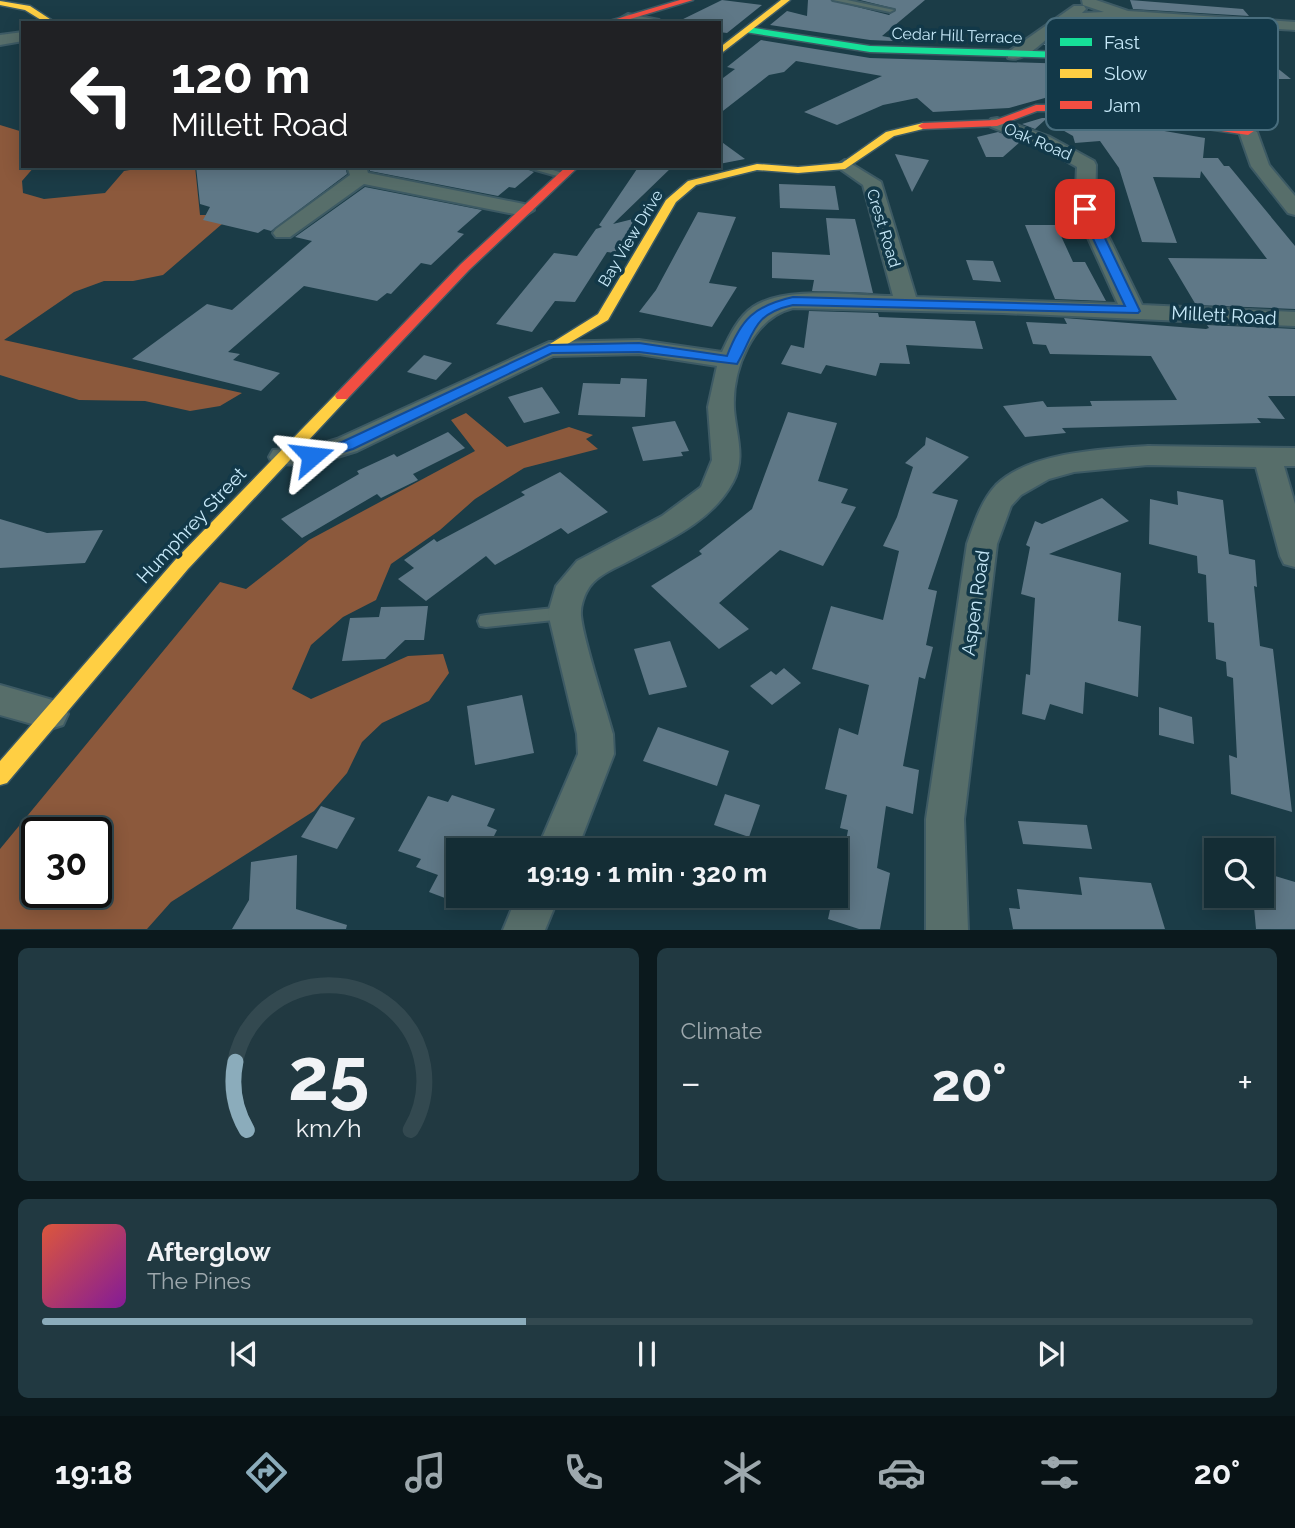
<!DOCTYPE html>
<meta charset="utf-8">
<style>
body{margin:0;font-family:Raleway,sans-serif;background:#213941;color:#f1f3f6;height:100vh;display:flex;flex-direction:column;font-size:26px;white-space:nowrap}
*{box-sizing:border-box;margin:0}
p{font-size:23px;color:#9da8ad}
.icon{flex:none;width:38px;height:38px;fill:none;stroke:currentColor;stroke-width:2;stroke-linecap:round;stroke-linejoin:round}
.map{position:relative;height:930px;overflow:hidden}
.panel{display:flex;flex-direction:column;gap:18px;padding:18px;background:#0b191d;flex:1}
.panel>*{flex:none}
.hud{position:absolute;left:21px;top:21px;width:700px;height:147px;border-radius:0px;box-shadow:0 4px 18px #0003,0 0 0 2px #334950;background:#202124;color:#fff;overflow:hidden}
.controls{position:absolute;left:1204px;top:838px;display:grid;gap:14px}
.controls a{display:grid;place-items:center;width:70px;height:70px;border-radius:0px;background:#142d35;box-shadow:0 4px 18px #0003,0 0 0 2px #334950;font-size:35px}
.speed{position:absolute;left:21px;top:817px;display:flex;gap:14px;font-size:35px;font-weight:700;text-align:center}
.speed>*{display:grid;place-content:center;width:91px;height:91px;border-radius:50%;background:#142d35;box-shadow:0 4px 18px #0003,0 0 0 2px #334950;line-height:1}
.speed .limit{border:4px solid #111;border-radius:10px;background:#fff;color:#111}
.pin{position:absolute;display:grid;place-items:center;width:60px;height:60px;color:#fff;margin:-30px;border-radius:14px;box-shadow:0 4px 10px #0006}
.me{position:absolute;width:77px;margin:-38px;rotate:73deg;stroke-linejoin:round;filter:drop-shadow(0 0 5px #0008)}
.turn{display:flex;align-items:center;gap:24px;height:147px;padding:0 35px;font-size:32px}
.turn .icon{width:91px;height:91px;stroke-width:2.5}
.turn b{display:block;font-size:49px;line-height:60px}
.big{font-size:52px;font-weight:700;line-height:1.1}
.panel .tile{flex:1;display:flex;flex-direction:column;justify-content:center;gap:10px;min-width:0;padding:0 24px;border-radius:10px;background:#213941}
.panel .dial{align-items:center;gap:0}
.dial svg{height:182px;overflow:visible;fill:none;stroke:#334950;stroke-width:7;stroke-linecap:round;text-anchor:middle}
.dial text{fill:#f1f3f6;stroke:none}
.song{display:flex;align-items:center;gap:21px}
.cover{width:84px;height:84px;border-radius:10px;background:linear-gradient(135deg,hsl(10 70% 55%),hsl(290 70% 35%))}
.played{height:7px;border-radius:4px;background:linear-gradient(90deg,#8bacbb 40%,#334950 40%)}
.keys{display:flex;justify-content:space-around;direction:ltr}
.heat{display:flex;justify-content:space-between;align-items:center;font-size:38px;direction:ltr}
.panel .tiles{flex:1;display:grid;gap:18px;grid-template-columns:1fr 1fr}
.tile:last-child{grid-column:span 2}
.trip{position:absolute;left:446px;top:838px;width:402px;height:70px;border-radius:0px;background:#142d35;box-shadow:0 4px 18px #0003,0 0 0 2px #334950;font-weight:700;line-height:70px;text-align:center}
.menu{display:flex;height:112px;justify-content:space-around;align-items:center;background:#081215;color:#9da8ad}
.menu .icon{width:49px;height:49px}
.menu .selected{color:#8bacbb}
.menu b{font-size:32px;color:#f1f3f6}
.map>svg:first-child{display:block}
.forest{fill:#8c593c;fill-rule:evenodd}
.building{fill:#5f7887}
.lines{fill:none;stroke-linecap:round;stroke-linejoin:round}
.lane-casing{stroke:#3d5a64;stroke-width:4}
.street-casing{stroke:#3d5a64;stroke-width:4}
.fast-casing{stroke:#3d5a64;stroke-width:3}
.slow-casing{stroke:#3d5a64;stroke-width:3}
.jam-casing{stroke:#3d5a64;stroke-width:3}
.lane{fill:#576e6a;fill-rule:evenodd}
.street{fill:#576e6a;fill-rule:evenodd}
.fast{fill:#16e098;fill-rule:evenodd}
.slow{fill:#ffcf43;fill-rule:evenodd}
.jam{fill:#f24e42;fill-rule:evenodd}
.route{fill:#1a73e8;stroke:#114b97;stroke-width:2}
.labels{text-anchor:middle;stroke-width:7;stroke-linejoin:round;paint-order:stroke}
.far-street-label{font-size:16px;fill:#c7e9f9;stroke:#123848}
.street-label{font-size:19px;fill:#c7e9f9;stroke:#123848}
.key{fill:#123848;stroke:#486d7d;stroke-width:2}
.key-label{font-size:19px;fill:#c7e9f9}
</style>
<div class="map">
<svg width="1295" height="930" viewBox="0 0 1295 930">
<rect width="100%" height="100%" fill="#1b3c47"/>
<!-- forest -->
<g class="forest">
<path d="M0,125L23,132V166H35L22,181L23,193L44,199L105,193L124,171L153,166H195L200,215H217L222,224L163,275L133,281H104L74,292L4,340L242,393L220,406L190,411L145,401L79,400L0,375Z"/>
<path d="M466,413L507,447L569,427L593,435L586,439L598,449L524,468L475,499L440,530L391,564L376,600L343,617L311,645L292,689L311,699L408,656L443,654L449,673L429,701L382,723L362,742L347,773L314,811L171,902L147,929H0V849L220,582L246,589L309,540L475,451L451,420ZM37,833H96V892H37Z"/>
</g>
<!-- building -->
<g class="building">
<path d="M722,0L762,5L727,33L719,32V23H675Z"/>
<path d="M808,0H830L889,15L896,9L860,0H925L882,36L915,42L870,40L770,25L787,11L807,16Z"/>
<path d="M1130,0L1243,9L1249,16L1133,9Z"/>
<path d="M1123,23L1260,30L1279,53L1257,52L1291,79H1262L1233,59L1209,50L1043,45L1059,32Z"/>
<path d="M761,40L870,58L1205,68L1226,80L1122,82L1125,96H1052L1009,108L933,112L917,98L883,105L837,125L804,112L882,76L796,61L784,72L769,75L719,114V81L735,69L727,67Z"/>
<path d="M1042,118H1089L1205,138L1203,158H1218L1224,166H1229L1295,246V309L1196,305L1168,258L1267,259L1201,171L1200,178L1153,177L1177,243L1142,242L1119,168L1100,141L1075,143L1073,136L1045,120L1035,129L1022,124Z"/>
<path d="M998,132L1021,141L1003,157H986L977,137Z"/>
<path d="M719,140L745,159L719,164Z"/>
<path d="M895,154L929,160L912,192Z"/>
<path d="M196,166H345L347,174L271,231L264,229L258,233L203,220L210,207L200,204Z"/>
<path d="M369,166H520L534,172L515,188L509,187L498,196L370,171Z"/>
<path d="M639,166H673L613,224L637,218L615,253L607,252L575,302L555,301L532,332L496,324L554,253L577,256L596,229L602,227L599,225Z"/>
<path d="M779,184L835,186L839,210L780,208Z"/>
<path d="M365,187L482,210L457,232L464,234L431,265L421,263L391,294L387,293L377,301L304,286L228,352L240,354L233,360L280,373L261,391L132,359L207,304L232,310L312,241L295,237Z"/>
<path d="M698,212L736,217L709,283L737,287L712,327L639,312L656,290Z"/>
<path d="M826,218L855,219L873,293L812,291L814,280L772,278V252L830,255Z"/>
<path d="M1025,225H1056L1073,262H1085L1106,301L1055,299Z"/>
<path d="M966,260L993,261L1001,282L973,280Z"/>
<path d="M809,311L878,313L879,317L975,321L983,349L906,345L910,364L880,363L876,376L826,365L821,374L781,364L791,345L804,348Z"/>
<path d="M1064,318L1206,329L1209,328L1207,325L1295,329V396H1268L1285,419L1257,418L1261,423L1062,428L1066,433L1025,437L1003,406L1043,401L1047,407L1092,406L1090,401L1177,400L1151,356L1050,354L1046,345L1033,344L1026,322L1067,324Z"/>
<path d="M424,355L452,363L436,380L407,372Z"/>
<path d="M621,378L647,379L645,417L578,415L583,383L620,384Z"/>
<path d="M542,387L560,413L524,423L508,397Z"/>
<path d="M788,412L837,423L818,481L848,489L841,503L856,507L823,566L780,550L719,603L749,629L719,649L651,586L702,554L699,551L752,509Z"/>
<path d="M675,421L689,451L681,452L683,456L643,461L632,427Z"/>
<path d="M448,432L465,448L413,474L418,480L381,498L377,494L302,538L281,519L359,474L357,471L394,454L397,457Z"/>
<path d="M926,437L969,457L932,493L958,500L928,589L937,591L926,645L933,647L925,679L919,677L903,766L919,770L913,814L886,806L877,868L890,873L880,929H859L828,919L833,896H836L848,830L840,828L847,795L825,789L839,728L858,735L869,685L812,669L831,606L883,620L899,551L883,546L897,517L913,467L905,463L925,445Z"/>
<path d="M560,472L608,512L568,534L561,528L495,565L486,556L426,601L398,579L414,568L404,560L434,539L437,542L525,495L521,492Z"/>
<path d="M1177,491L1223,500L1229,554L1255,560L1257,587L1254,586L1260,646L1273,649L1292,812L1231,794L1229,755L1237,758L1233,678L1227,676L1226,662L1216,659L1214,623L1208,622L1206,575L1198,573L1197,556L1149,544L1150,499L1178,505Z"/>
<path d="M1102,498L1129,521L1049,554L1121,573L1118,621L1141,626L1138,697L1085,682L1083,714L1050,704L1045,720L1022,714L1026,674L1030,675L1035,598L1021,594L1030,547L1026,545L1035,521L1042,524Z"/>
<path d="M0,519L47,533L103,530L85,563L0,568Z"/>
<path d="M428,606L424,640H405L385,659L342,661L350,618L379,617L381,607Z"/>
<path d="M670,641L687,687L649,695L634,649Z"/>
<path d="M784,668L801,683L772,705L750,686L771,671L776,675Z"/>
<path d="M522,695L534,753L475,765L467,706Z"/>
<path d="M1159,707L1192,717L1194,744L1159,735Z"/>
<path d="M658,727L729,751L717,786L643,761Z"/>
<path d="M725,794L760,805L749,837L714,825Z"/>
<path d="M452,795L495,809L487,826L497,830L487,850H458V903L429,892L438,875L416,867L421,859L398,851L428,796L448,802Z"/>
<path d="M321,806L355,818L337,849L301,837Z"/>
<path d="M1018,821L1087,825L1092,849L1023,844Z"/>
<path d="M297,855L296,909L347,925L346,929H232L249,900L251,862Z"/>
<path d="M1262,872L1295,882V929H1256L1253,896H1262Z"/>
<path d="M1079,877L1151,883L1165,929H1013L1009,908L1020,909L1017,889L1082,895Z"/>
</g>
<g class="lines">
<!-- lane casing -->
<g class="lane-casing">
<g id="lane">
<path d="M833,0H847L894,10L890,12Z"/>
<path d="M522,166H540L569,175L564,178Z"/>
<path d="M564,607L570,609L572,613L570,617L564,619L486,627L480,626L478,621L480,616L486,615Z"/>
</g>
</g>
<!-- street casing -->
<g class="street-casing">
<g id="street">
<path d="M1082,0H1096L1128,11L1295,22V30C1222,26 1146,14 1073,23C1051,26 1032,64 1008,58V52L1074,6H1084L1086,9L1082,13L1104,12L1083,5Z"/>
<path d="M628,14L659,20L661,23L623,21L621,18Z"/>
<path d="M23,32V41L0,45V35Z"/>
<path d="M997,118L1050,137L1094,161L1096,165L1095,209L1142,305L1295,312V326L1003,313L793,308C752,318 732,370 734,409C736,435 746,458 733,482C711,523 664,542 625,563C611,570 594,577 587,591C584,596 581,606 581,611C579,628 607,711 613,734L614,754L577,850H537L578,754L577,734L548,613L556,586L577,561L662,516L701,487L712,460L708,407L717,366L639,354L553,356L357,451L311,465L273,464L269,457L273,450L310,447L337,439L549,342L639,340L722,352C729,337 738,317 753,307C785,285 854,296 893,296L863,185L836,166L845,160L881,182L916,297L1118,304L1075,209L1077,167L1038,145L991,127L988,123L991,119Z"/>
<path d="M1248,127L1257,132L1269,165L1295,196V215L1288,213L1251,166L1239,132Z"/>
<path d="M347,166H366L368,173L524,204L534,210L524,216L364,184L290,237H276L273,233L276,229L350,175Z"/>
<path d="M1148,446L1295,448V466H1284L1295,504V567L1284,564L1280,556L1256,467L1148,465L1074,472L1049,479L1021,495L1011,506L997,544L964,819L968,930H926V819L967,544C974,524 981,501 996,485C1029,452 1104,449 1148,446Z"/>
<path d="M0,685L63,703L68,714L63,725L50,729L0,715Z"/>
<path d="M517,896H559L545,930H503Z"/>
</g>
</g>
<!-- fast casing -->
<g class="fast-casing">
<path id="fast" d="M748,27L870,46L1161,55L1165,58L1161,61L870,52L745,32L744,30Z"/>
</g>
<!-- slow casing -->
<g class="slow-casing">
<g id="slow">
<path d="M781,0H790L719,55V48Z"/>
<path d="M0,1L30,6L56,23H46L25,10L0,5Z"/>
<path d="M923,123L928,126L927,128L894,136L845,169L798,173L757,170L696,185L676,202L608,320L554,352L549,353L542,349L598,314L666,200L688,181L757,164L798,167L842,163L886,132Z"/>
<path d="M342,391L347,393L349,396L347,399L188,569L7,783L0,785V761L176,559L337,393Z"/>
</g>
</g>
<!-- jam casing -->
<g class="jam-casing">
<g id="jam">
<path d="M680,0H693L617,23H603Z"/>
<path d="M1161,55C1212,55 1255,61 1276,116L1248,135L1086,111H1037L997,126L923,129L918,126L923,123L996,120L1036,105H1086L1246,129L1266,115C1257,90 1230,64 1202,61C1187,59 1172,62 1158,60L1157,58Z"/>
<path d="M567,166H579L469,270L347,399H337L335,396L337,393L461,264Z"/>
</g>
</g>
<!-- lane -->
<use href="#lane" class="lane"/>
<!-- street -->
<use href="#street" class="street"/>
<!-- fast -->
<use href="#fast" class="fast"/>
<!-- slow -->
<use href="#slow" class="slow"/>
<!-- jam -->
<use href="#jam" class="jam"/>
</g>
<!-- route -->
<path class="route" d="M1085,205L1091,209L1140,311L1138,313L793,305C752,314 755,333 737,364L639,352L552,353L353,449L312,461L304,456L306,453L342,442L549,345L639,343L727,356C741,319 754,306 793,297L1125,306L1079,209Z"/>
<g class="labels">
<!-- far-street labels -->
<g class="far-street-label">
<text transform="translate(957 35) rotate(2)" y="6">Cedar Hill Terrace</text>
<text transform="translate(1038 141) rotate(23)" y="6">Oak Road</text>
<text transform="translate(884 228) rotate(73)" y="6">Crest Road</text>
<text transform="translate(630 238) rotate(-59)" y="6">Bay View Drive</text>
</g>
<!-- street labels -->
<g class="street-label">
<text transform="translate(1224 315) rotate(3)" y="7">Millett Road</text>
<text transform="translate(191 525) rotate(-47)" y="7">Humphrey Street</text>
<text transform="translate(975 603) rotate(-82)" y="7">Aspen Road</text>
</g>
</g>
<!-- legend -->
<rect x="1046" y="18" width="232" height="112" rx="10" class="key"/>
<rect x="1060" y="38" width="32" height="8" fill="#16e098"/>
<rect x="1060" y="69" width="32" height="9" fill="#ffcf43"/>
<rect x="1060" y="101" width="32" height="8" fill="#f24e42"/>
<g class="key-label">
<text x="1104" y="49">Fast</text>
<text x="1104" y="80">Slow</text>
<text x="1104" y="112">Jam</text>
</g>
</svg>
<div class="controls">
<a><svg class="icon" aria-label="search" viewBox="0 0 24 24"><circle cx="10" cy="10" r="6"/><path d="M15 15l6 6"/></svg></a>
</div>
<div class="speed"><div class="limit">30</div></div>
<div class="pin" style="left:1085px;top:209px;background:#d93025"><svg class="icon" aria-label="arrive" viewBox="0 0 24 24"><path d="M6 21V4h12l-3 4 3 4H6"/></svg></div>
<svg class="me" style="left:312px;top:456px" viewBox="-20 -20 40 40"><path d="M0-17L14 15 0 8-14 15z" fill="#1a73e8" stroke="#fff" stroke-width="4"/></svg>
<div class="trip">19:19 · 1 min · 320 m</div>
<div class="hud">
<div class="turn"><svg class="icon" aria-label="left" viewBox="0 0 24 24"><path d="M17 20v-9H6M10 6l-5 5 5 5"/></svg><div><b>120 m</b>Millett Road</div></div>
</div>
</div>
<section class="panel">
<div class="tiles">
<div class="tile dial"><svg viewBox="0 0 100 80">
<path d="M14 69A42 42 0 1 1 86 69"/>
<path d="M14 69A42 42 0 0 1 9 39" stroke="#8bacbb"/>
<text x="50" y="56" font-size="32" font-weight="700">25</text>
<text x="50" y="72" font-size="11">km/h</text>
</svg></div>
<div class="tile"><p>Climate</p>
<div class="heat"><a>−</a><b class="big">20°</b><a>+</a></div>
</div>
<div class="tile">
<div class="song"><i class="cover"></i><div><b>Afterglow</b><p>The Pines</p></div></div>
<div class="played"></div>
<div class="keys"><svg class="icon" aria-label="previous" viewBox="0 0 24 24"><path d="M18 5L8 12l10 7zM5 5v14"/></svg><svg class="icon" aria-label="pause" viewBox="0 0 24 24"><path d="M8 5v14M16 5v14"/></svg><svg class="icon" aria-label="next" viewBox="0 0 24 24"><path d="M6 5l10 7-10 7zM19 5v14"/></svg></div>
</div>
</div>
</section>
<nav class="menu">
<b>19:18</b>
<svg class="icon selected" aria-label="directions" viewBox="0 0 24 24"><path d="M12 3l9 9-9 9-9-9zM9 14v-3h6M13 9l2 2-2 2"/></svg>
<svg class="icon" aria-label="music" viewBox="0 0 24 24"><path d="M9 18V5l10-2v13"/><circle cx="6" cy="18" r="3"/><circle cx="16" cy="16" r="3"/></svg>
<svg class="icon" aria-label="phone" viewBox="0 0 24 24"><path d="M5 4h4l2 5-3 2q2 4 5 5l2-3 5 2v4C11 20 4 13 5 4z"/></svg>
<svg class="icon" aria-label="climate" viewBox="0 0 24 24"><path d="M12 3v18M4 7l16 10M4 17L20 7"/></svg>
<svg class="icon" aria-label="car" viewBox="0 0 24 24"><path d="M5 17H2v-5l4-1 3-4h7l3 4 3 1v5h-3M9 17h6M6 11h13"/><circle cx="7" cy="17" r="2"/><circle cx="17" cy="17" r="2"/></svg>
<svg class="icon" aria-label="filters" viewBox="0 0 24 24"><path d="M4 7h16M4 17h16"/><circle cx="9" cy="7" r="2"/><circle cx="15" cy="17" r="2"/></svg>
<b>20°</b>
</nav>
